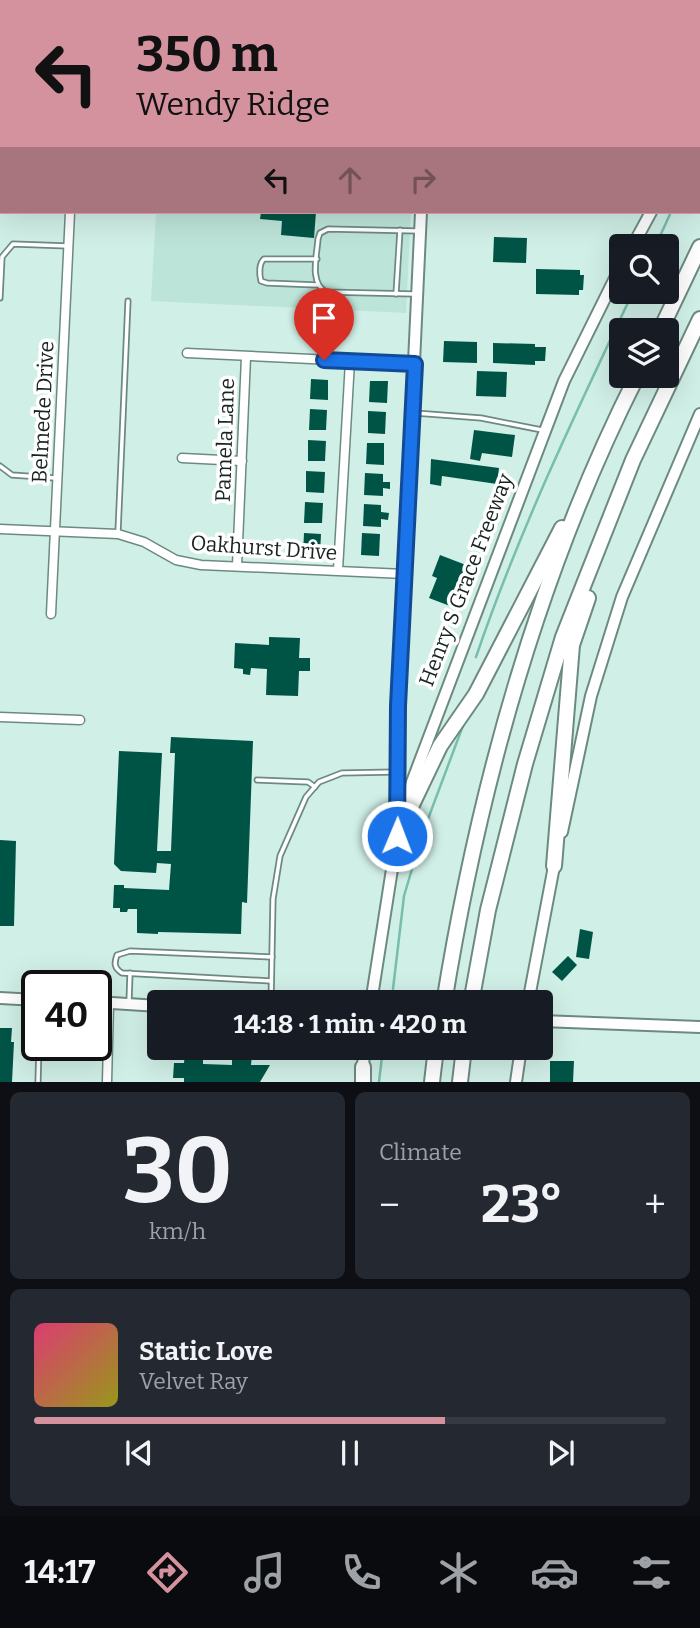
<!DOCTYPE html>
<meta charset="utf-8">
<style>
body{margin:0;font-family:Bitter,serif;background:#242831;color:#f1f3f6;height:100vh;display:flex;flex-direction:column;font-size:26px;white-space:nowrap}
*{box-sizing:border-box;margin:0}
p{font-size:23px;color:#9ea1a6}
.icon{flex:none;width:38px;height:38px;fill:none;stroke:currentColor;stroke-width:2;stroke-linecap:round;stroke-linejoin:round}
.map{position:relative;height:1082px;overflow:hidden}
.drawer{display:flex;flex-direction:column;gap:10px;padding:10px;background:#0d0f14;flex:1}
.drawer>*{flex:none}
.guide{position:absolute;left:0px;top:0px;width:700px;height:214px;box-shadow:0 7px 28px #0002;background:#d3929d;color:#111;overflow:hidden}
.buttons{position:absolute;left:609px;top:234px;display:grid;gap:14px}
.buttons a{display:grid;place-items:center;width:70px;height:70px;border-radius:7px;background:#171b24;box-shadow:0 7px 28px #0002;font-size:35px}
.speed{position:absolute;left:21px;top:970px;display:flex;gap:14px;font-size:35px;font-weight:700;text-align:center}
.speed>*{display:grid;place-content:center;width:91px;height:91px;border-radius:50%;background:#171b24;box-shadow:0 7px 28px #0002;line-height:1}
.speed .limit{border:4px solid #111;border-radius:10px;background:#fff;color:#111}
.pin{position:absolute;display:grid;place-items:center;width:60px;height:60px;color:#fff;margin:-72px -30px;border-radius:50% 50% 50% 0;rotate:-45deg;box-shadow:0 0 7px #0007}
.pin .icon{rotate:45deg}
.me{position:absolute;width:77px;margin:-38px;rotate:1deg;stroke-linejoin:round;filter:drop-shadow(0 0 5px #0008)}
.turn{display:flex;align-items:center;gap:24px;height:147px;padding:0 21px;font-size:32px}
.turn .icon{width:91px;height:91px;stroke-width:2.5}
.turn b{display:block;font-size:49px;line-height:60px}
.lanes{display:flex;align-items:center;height:66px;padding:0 21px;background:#0003;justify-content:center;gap:35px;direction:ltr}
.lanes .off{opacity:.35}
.big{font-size:52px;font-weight:700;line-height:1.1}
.drawer .tile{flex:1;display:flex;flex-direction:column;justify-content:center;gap:10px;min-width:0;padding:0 24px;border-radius:10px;background:#242831}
.drawer .dial{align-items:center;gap:0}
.dial b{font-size:91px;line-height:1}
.song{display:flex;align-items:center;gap:21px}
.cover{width:84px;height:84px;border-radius:10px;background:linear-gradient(135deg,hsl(340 70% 55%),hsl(60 70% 35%))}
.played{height:7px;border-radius:4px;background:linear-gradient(90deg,#d3929d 65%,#363941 65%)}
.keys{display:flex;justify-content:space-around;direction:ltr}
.heat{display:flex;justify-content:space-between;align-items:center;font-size:38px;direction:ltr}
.drawer .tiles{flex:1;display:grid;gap:10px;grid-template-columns:1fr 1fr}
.tile:last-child{grid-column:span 2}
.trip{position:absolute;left:147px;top:990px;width:406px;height:70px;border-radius:7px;background:#171b24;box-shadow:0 7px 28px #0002;font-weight:700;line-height:70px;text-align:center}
.menu{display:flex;height:112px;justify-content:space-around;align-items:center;background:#090b0e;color:#9ea1a6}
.menu .icon{width:49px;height:49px}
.menu .active{color:#d3929d}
.menu b{font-size:32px;color:#f1f3f6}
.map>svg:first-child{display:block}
.built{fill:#bde4d9}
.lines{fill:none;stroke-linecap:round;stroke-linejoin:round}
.stream{stroke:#79beac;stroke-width:2.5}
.building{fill:#005446}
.lane-casing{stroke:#6d8a82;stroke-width:7}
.street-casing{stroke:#6d8a82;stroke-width:11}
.secondary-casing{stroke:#6d8a82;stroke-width:14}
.highway-casing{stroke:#6d8a82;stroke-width:18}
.lane{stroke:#fff;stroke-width:3.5}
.street{stroke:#fff;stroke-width:8}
.secondary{stroke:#fff;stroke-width:10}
.highway{stroke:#fff;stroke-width:14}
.route-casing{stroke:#114b97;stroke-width:18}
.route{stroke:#1a73e8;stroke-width:12}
.labels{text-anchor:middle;stroke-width:7;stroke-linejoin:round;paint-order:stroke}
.street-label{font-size:21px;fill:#192421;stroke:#fff}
</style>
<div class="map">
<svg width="700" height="1082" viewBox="0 0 700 1082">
<rect width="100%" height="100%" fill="#d0efe7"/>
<!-- built -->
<g class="built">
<path d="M238,0H422L238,2Z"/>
<path d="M156,212L227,214V212H411L406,313L151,301Z"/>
</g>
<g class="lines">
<!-- stream -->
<g class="stream">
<path d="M698,171L700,170"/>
<path d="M655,247L671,212"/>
<path d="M476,657C519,531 576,412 633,292"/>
<path d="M393,989L404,896L422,835L464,723"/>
<path d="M379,1082L383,1048"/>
</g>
</g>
<!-- building -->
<g class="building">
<path d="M261,212H316L314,238L281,235L282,221L260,219Z"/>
<path d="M494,237L527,238L526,263L493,262Z"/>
<path d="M536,269L580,270V275H584L583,290H579V295L536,294Z"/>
<path d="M444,341L477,342V363L443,362Z"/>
<path d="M493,343L535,344V347H546L545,361H535V365L493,363Z"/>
<path d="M477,371L507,372L506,397L476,396Z"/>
<path d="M311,379L328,380V400L310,399Z"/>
<path d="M370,381H388L387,403L369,402Z"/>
<path d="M310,409L327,410L326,430H309Z"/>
<path d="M368,411L386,412L385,434L368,433Z"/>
<path d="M474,430L515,435L512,457L482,453L480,461L470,459Z"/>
<path d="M308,440L326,441L325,461H308Z"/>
<path d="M367,443H384V465L366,464Z"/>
<path d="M431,459L499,468L497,484L442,476L441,486L430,484Z"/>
<path d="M306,471L325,472L324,493L306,492Z"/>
<path d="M365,473L383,474V482H390V489L383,488V496L364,495Z"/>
<path d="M305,502L323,503L322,523H304Z"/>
<path d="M364,504L381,505V512L389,513L388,520L381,519V527L363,526Z"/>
<path d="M304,533L321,534L320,554H303Z"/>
<path d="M362,533L380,534L379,556L361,555Z"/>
<path d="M440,555L466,565L450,606L429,598L437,578L432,576Z"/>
<path d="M269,637L300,638L299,658H310V671H299L298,696L266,695L267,669L251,668L250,675L243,674V669L234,668L235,643L269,645Z"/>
<path d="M171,737L253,741L247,903L242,902L241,934L158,932V934L137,933V909H128L127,912H120V908H113L114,885H124V888L169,890L171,864L157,863L156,873L121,871L114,864L119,751L162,753L157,851H171L175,753H170Z"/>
<path d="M0,840L16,841L14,926H0Z"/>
<path d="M580,929L593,932L589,959L576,957Z"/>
<path d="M568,956L577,965L562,981L552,972Z"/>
<path d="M0,1028H12L11,1042H14L12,1082H0Z"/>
<path d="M185,1050L203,1051V1064L232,1065V1054H252L251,1065H270L260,1082H184V1078H173L174,1063H184Z"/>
<path d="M550,1061H574L573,1082H550Z"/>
</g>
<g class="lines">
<!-- lane casing -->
<g class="lane-casing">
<g id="lane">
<path d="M462,2V0"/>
<path d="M618,2V0"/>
<path d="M317,285L267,283L261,281C259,274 259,263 264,259H317"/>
<path d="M396,294L400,230"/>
<path d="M414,294L326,292C309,283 317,255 318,239L320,233L328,229L418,231"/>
<path d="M0,298L2,257L13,244L68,246"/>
<path d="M415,413L481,418L542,430"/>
<path d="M0,466L12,475L55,478"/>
<path d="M118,532L128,301"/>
<path d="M257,780L308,782L315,787"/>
<path d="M271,981L122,973C114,968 114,963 117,955L130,951L272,957"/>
<path d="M129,1002L130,973"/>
<path d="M271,1003L273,899L280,856L306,797L319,782L342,773L395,772"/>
<path d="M38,1082L39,1045"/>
</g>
</g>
<!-- street casing -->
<g class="street-casing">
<g id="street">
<path d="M223,2V0"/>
<path d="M0,54H2"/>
<path d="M0,188H2"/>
<path d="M187,353L415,364"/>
<path d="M182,458L242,461"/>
<path d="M0,529L118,534L144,542L176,560L201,565L405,574"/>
<path d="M237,566L246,357"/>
<path d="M338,570L350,361"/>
<path d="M51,614L70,212"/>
<path d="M0,717L80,720"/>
<path d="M107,1082L109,1003"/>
</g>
</g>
<!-- secondary casing -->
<g class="secondary-casing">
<g id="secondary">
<path d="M432,2V0"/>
<path d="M698,126L700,123"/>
<path d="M632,247L651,212"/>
<path d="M405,809L412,782L564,381L621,266"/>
<path d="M397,831L398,706L421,212"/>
<path d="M562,832L591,696L622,597L700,414"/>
<path d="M0,998L37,1000"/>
<path d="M96,1002L159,1006"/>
<path d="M371,1003L398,831"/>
<path d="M528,1003L555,861"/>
<path d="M541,1021L700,1027"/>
<path d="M362,1073L365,1048"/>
<path d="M516,1082L521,1048"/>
</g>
</g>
<!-- highway casing -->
<g class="highway-casing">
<g id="highway">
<path d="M660,331L700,247"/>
<path d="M397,836L440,746L476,694L562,528"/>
<path d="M554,866L572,645L588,598"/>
<path d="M444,1003C479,787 538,572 637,376"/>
<path d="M471,1003L488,910L525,764L563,637L633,460L700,319"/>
<path d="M363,1082V1067"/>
<path d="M432,1082L436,1048"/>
<path d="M460,1082L464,1048"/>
</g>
</g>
<!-- lane -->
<use href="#lane" class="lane"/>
<!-- street -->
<use href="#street" class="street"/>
<!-- secondary -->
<use href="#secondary" class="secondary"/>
<!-- highway -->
<use href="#highway" class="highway"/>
</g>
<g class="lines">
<!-- route casing -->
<g class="route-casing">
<path id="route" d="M324,360L415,364L398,706L397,836"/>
</g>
<!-- route -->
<use href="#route" class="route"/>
</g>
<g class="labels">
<!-- street labels -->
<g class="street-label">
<text transform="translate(43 412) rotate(-87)" y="7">Belmede Drive</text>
<text transform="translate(225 440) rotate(-88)" y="7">Pamela Lane</text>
<text transform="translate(264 548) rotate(4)" y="7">Oakhurst Drive</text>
<text transform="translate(466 580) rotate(-69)" y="7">Henry S Grace Freeway</text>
</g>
</g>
</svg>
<div class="buttons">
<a><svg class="icon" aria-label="search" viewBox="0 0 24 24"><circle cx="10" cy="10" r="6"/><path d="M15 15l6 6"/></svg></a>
<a><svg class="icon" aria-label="layers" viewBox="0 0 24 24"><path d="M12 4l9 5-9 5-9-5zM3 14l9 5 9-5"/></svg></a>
</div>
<div class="speed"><div class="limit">40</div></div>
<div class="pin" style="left:324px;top:360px;background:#d93025"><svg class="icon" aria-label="arrive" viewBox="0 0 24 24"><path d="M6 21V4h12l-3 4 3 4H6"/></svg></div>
<svg class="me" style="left:397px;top:836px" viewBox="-20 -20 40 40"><circle r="17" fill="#1a73e8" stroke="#fff" stroke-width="3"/><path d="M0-11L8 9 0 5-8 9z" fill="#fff"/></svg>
<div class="trip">14:18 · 1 min · 420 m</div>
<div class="guide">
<div class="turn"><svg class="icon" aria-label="left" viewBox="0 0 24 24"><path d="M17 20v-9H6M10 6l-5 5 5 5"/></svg><div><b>350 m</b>Wendy Ridge</div></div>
<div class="lanes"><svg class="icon" aria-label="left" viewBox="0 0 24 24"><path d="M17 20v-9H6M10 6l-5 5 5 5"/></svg><svg class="icon off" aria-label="ahead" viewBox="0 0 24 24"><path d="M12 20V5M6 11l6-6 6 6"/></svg><svg class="icon off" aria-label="right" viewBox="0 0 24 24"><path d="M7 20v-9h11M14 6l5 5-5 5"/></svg></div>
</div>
</div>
<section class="drawer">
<div class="tiles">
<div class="tile dial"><b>30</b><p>km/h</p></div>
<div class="tile"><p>Climate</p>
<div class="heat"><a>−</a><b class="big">23°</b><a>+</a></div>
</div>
<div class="tile">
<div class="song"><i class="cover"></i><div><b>Static Love</b><p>Velvet Ray</p></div></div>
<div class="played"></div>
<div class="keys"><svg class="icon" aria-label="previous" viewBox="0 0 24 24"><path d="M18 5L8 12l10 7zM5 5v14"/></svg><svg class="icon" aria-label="pause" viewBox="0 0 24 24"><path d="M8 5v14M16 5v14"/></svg><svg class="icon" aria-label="next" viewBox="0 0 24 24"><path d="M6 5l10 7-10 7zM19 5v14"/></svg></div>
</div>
</div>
</section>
<nav class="menu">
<b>14:17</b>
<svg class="icon active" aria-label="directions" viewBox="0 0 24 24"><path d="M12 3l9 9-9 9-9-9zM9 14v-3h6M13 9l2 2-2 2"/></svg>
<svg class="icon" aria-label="music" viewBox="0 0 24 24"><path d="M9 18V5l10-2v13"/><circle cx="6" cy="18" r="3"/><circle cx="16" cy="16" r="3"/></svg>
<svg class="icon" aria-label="phone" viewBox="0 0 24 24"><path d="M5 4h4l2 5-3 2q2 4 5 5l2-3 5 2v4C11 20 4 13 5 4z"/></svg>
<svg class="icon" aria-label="climate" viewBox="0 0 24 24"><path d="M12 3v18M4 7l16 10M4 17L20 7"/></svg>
<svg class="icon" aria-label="car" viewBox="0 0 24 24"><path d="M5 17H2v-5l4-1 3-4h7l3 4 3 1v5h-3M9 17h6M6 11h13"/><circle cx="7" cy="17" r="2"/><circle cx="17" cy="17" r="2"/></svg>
<svg class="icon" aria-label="filters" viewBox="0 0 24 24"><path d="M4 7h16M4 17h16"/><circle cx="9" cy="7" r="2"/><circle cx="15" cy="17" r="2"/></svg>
</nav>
